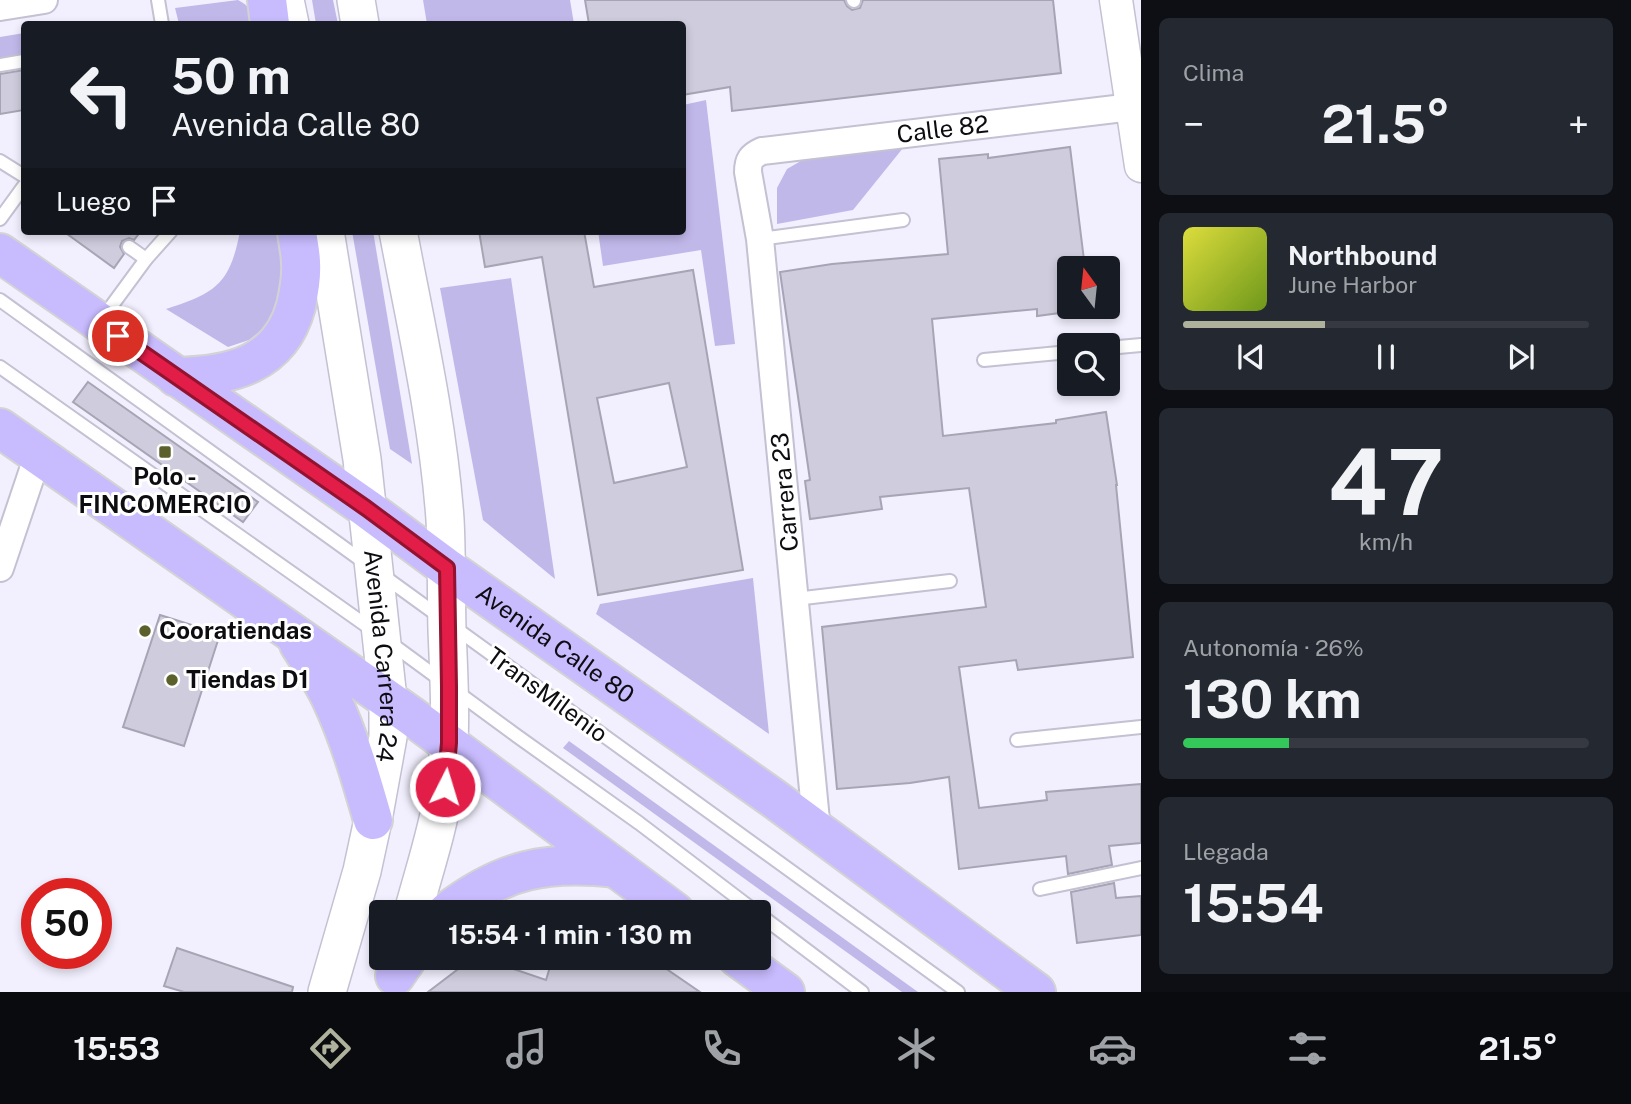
<!DOCTYPE html>
<html lang="es">
<meta charset="utf-8">
<style>
body{margin:0;font-family:"Public Sans",sans-serif;background:#242831;color:#f1f3f6;height:100vh;display:flex;flex-direction:column;font-size:26px;white-space:nowrap}
*{box-sizing:border-box;margin:0}
p{font-size:23px;color:#9ea1a6}
.icon{flex:none;width:38px;height:38px;fill:none;stroke:currentColor;stroke-width:2;stroke-linecap:round;stroke-linejoin:round}
.map{position:relative;flex:1;overflow:hidden}
.panel{display:flex;flex-direction:column;gap:18px;padding:18px;background:#0d0f14;width:490px}
.panel>*{flex:none}
.banner{position:absolute;left:21px;top:21px;width:665px;height:214px;border-radius:7px;box-shadow:0 4px 10px #0003;background:#171b24;color:#f1f3f6;overflow:hidden}
.needle{width:46px;rotate:345deg}
.buttons{position:absolute;left:1057px;top:256px;display:grid;gap:14px}
.buttons a{display:grid;place-items:center;width:63px;height:63px;border-radius:7px;background:#171b24;box-shadow:0 4px 10px #0003;font-size:35px}
.speed{position:absolute;left:21px;top:878px;display:flex;gap:14px;font-size:35px;font-weight:700;text-align:center}
.speed>*{display:grid;place-content:center;width:91px;height:91px;border-radius:50%;background:#171b24;box-shadow:0 4px 10px #0003;line-height:1}
.speed .limit{border:10px solid #d22;background:#fff;color:#111}
.pin{position:absolute;display:grid;place-items:center;width:60px;height:60px;color:#fff;margin:-30px;border:4px solid #fff;border-radius:50%;box-shadow:0 2px 7px #0007}
.me{position:absolute;width:77px;margin:-38px;rotate:5deg;stroke-linejoin:round;filter:drop-shadow(0 0 5px #0008)}
.turn{display:flex;align-items:center;gap:24px;height:147px;padding:0 35px;font-size:32px}
.turn .icon{width:91px;height:91px;stroke-width:2.5}
.turn b{display:block;font-size:49px;line-height:60px}
.then{display:flex;align-items:center;height:66px;padding:0 35px;background:#0003;gap:14px;font-size:26px}
.big{font-size:52px;font-weight:700;line-height:1.1}
.panel .tile{flex:1;display:flex;flex-direction:column;justify-content:center;gap:10px;min-width:0;padding:0 24px;border-radius:10px;background:#242831}
.panel .dial{align-items:center;gap:0}
.dial b{font-size:91px;line-height:1}
.song{display:flex;align-items:center;gap:21px}
.cover{width:84px;height:84px;border-radius:10px;background:linear-gradient(135deg,hsl(60 70% 55%),hsl(80 70% 35%))}
.played{height:7px;border-radius:4px;background:linear-gradient(90deg,#aeb19c 35%,#363941 35%)}
.keys{display:flex;justify-content:space-around;direction:ltr}
.heat{display:flex;justify-content:space-between;align-items:center;font-size:38px;direction:ltr}
.charge{height:10px;border-radius:5px;background:linear-gradient(90deg,#34c759 26%,#363941 0)}
.trip{position:absolute;left:369px;top:900px;width:402px;height:70px;border-radius:7px;background:#171b24;box-shadow:0 4px 10px #0003;font-weight:700;line-height:70px;text-align:center}
.menu{display:flex;height:112px;justify-content:space-around;align-items:center;background:#090b0e;color:#9ea1a6}
.menu .icon{width:49px;height:49px}
.menu .active{color:#aeb19c}
.menu b{font-size:32px;color:#f1f3f6}
main{display:flex;flex:1;min-height:0}
.map>svg:first-child{display:block}
.green{fill:#c1b8ea}
.building{fill:#cfccdd;stroke:#a7a5b5;stroke-width:2;fill-rule:evenodd}
.lines{fill:none;stroke-linecap:round;stroke-linejoin:round}
.service-casing{stroke:#c3c1d2;stroke-width:16}
.minor-casing{stroke:#c3c1d2;stroke-width:30}
.tertiary-casing{stroke:#c3c1d2;stroke-width:35}
.secondary-casing{stroke:#c3c1d2;stroke-width:40}
.trunk-casing{stroke:#d3d3d4;stroke-width:42}
.service{stroke:#fff;stroke-width:12}
.minor{stroke:#fff;stroke-width:26}
.tertiary{stroke:#fff;stroke-width:32}
.secondary{stroke:#fff;stroke-width:37}
.trunk{stroke:#c8bbfe;stroke-width:38}
.route-casing{stroke:#92132f;stroke-width:18}
.route{stroke:#e11d48;stroke-width:12}
.poi-dot{fill:#5c602d;stroke:#fff;stroke-width:2.5}
.labels{text-anchor:middle;stroke-width:6;stroke-linejoin:round;paint-order:stroke}
.street-label{font-size:24px;fill:#0d0c11;stroke:#fff}
.poi-label{font-size:24px;font-weight:bold;fill:#0d0c11;stroke:#fff;text-anchor:start}
</style>
<main>
<div class="map">
<svg width="1141" height="992" viewBox="0 0 1141 992">
<rect width="100%" height="100%" fill="#f2f0fe"/>
<!-- green -->
<g class="green">
<path d="M238,0C249,6 254,12 255,24H179L175,8Z"/>
<path d="M312,0H333L338,24H316Z"/>
<path d="M423,0H570L574,24H427Z"/>
<path d="M24,33V56L0,60V37Z"/>
<path d="M706,100L735,344L715,346L701,250L603,266L598,231H682L683,105Z"/>
<path d="M903,148L853,210L777,224V188L787,169L806,158Z"/>
<path d="M240,231L278,232L282,271L279,301L267,326L249,340L228,347L166,309C216,293 230,284 240,231Z"/>
<path d="M352,231H373L412,464L390,449Z"/>
<path d="M511,278L555,579L483,520L440,288Z"/>
<path d="M753,578L769,734L596,614L600,604Z"/>
<path d="M569,741L918,992H902L563,748Z"/>
</g>
<!-- building -->
<g class="building">
<path d="M585,0H844L847,6L852,10L860,8L863,0H1053L1061,73L732,111L730,87L682,95V24H589Z"/>
<path d="M24,70V110L0,114V74Z"/>
<path d="M1070,147L1085,268H1069V306H1089L1090,309L1037,316V309L932,319L943,436L1056,423V420L1106,412L1117,485H1116L1133,657L1018,670L1016,660L959,667L979,808L1047,800L1046,792L1141,784V843L1109,846L1112,865L1068,874L1066,856L959,869L949,777L910,783L837,789L822,627L986,607L969,488L880,497L882,509L810,519L805,481L810,480L780,272L832,264L948,254L939,159L988,154V158Z"/>
<path d="M63,231H141L134,240L129,238L122,241L120,247L124,254L114,268Z"/>
<path d="M479,231H584L594,287L693,270L743,570L598,595L542,257L485,267ZM669,383L687,467L614,483L597,398Z"/>
<path d="M88,382L258,502L243,522L73,402Z"/>
<path d="M160,615L220,634L184,746L123,727Z"/>
<path d="M1114,883L1116,898L1141,896V935L1077,943L1071,892Z"/>
<path d="M177,948L293,987L292,992H184L164,986Z"/>
<path d="M474,957H478L546,980L553,957H649L700,992H428Z"/>
</g>
<g class="lines">
<!-- service casing -->
<g class="service-casing">
<g id="service">
<path d="M158,0L162,24"/>
<path d="M853,0L854,1"/>
<path d="M0,65L24,61"/>
<path d="M0,161L24,176"/>
<path d="M0,219L24,186"/>
<path d="M760,239L903,220"/>
<path d="M129,247L146,259"/>
<path d="M0,300L368,565"/>
<path d="M102,319L146,259L171,231"/>
<path d="M1108,348L1141,345"/>
<path d="M984,360L1069,352"/>
<path d="M0,367L374,631"/>
<path d="M382,575L958,992"/>
<path d="M795,599L950,581"/>
<path d="M389,642L517,736L639,823L756,912"/>
<path d="M1017,740L1141,727"/>
<path d="M1040,889L1141,868"/>
<path d="M760,915L862,992"/>
</g>
</g>
<!-- minor casing -->
<g class="minor-casing">
<g id="minor">
<path d="M0,7L44,0"/>
<path d="M0,568L38,455"/>
<path id="s1" d="M817,831L760,239L748,172C748,160 751,156 762,151L1132,107"/>
</g>
</g>
<!-- tertiary casing -->
<g class="tertiary-casing">
<path id="tertiary" d="M1116,0L1141,166"/>
</g>
<!-- secondary casing -->
<g class="secondary-casing">
<g id="secondary">
<path d="M285,0L290,24"/>
<path d="M356,0L360,24"/>
<path id="s2" d="M325,231L362,459L388,699V737L373,820L362,871L327,992"/>
<path d="M398,231C416,326 438,422 445,519C447,556 446,593 447,630C449,682 453,737 444,789C438,830 424,871 413,912"/>
</g>
</g>
<!-- trunk casing -->
<g class="trunk-casing">
<g id="trunk">
<path d="M267,0L270,24"/>
<path id="s3" d="M0,253L366,508L447,568L773,798L1036,992"/>
<path d="M176,377C231,376 280,365 296,306C299,293 302,277 301,263C301,253 298,242 297,231"/>
<path d="M0,428L414,718L675,912"/>
<path d="M299,644C310,661 321,678 330,696C349,736 361,778 373,820"/>
<path d="M447,912C503,869 547,860 615,868"/>
<path d="M737,957L785,992"/>
<path d="M395,976L408,957"/>
</g>
</g>
<!-- service -->
<use href="#service" class="service"/>
<!-- minor -->
<use href="#minor" class="minor"/>
<!-- tertiary -->
<use href="#tertiary" class="tertiary"/>
<!-- secondary -->
<use href="#secondary" class="secondary"/>
<!-- trunk -->
<use href="#trunk" class="trunk"/>
</g>
<g class="lines">
<!-- route casing -->
<g class="route-casing">
<path id="route" d="M118,336L366,508L447,568L449,687V743L445,787"/>
</g>
<!-- route -->
<use href="#route" class="route"/>
</g>
<!-- markers -->
<g class="poi-dot">
<rect x="158" y="445" width="14" height="14" rx="3.5"/>
<circle cx="145" cy="631" r="7"/>
<circle cx="172" cy="680" r="7"/>
</g>
<g class="labels">
<!-- street labels -->
<g class="street-label">
<text dy="8" stroke="none"><textPath href="#s1" startOffset="872">Calle 82</textPath></text>
<text transform="translate(785 492) rotate(-95)" y="8">Carrera 23</text>
<text dy="8" stroke="none"><textPath href="#s3" startOffset="679">Avenida Calle 80</textPath></text>
<text dy="8" stroke="none"><textPath href="#s2" startOffset="429">Avenida Carrera 24</textPath></text>
<text transform="translate(547 695) rotate(36)" y="8">TransMilenio</text>
</g>
<!-- poi labels -->
<g class="poi-label">
<text x="165" y="485" text-anchor="middle">Polo -<tspan x="165" dy="28">FINCOMERCIO</tspan></text>
<text x="159" y="639">Cooratiendas</text>
<text x="186" y="688">Tiendas D1</text>
</g>
</g>
</svg>
<div class="buttons">
<a><svg class="needle" viewBox="-14 -14 28 28"><path d="M0-13l5 13h-10z" fill="#e53935"/><path d="M0 13l5-13h-10z" fill="#9ea1a6"/></svg></a>
<a><svg class="icon" aria-label="search" viewBox="0 0 24 24"><circle cx="10" cy="10" r="6"/><path d="M15 15l6 6"/></svg></a>
</div>
<div class="speed"><div class="limit">50</div></div>
<div class="pin" style="left:118px;top:336px;background:#d93025"><svg class="icon" aria-label="arrive" viewBox="0 0 24 24"><path d="M6 21V4h12l-3 4 3 4H6"/></svg></div>
<svg class="me" style="left:445px;top:787px" viewBox="-20 -20 40 40"><circle r="17" fill="#e11d48" stroke="#fff" stroke-width="3"/><path d="M0-11L8 9 0 5-8 9z" fill="#fff"/></svg>
<div class="trip">15:54 · 1 min · 130 m</div>
<div class="banner">
<div class="turn"><svg class="icon" aria-label="left" viewBox="0 0 24 24"><path d="M17 20v-9H6M10 6l-5 5 5 5"/></svg><div><b>50 m</b>Avenida Calle 80</div></div>
<div class="then">Luego<svg class="icon" aria-label="arrive" viewBox="0 0 24 24"><path d="M6 21V4h12l-3 4 3 4H6"/></svg></div>
</div>
</div>
<section class="panel">
<div class="tile"><p>Clima</p>
<div class="heat"><a>−</a><b class="big">21.5°</b><a>+</a></div>
</div>
<div class="tile">
<div class="song"><i class="cover"></i><div><b>Northbound</b><p>June Harbor</p></div></div>
<div class="played"></div>
<div class="keys"><svg class="icon" aria-label="previous" viewBox="0 0 24 24"><path d="M18 5L8 12l10 7zM5 5v14"/></svg><svg class="icon" aria-label="pause" viewBox="0 0 24 24"><path d="M8 5v14M16 5v14"/></svg><svg class="icon" aria-label="next" viewBox="0 0 24 24"><path d="M6 5l10 7-10 7zM19 5v14"/></svg></div>
</div>
<div class="tile dial"><b>47</b><p>km/h</p></div>
<div class="tile"><p>Autonomía · 26%</p><b class="big">130 km</b><div class="charge"></div></div>
<div class="tile"><p>Llegada</p><b class="big">15:54</b></div>
</section>
</main>
<nav class="menu">
<b>15:53</b>
<svg class="icon active" aria-label="directions" viewBox="0 0 24 24"><path d="M12 3l9 9-9 9-9-9zM9 14v-3h6M13 9l2 2-2 2"/></svg>
<svg class="icon" aria-label="music" viewBox="0 0 24 24"><path d="M9 18V5l10-2v13"/><circle cx="6" cy="18" r="3"/><circle cx="16" cy="16" r="3"/></svg>
<svg class="icon" aria-label="phone" viewBox="0 0 24 24"><path d="M5 4h4l2 5-3 2q2 4 5 5l2-3 5 2v4C11 20 4 13 5 4z"/></svg>
<svg class="icon" aria-label="climate" viewBox="0 0 24 24"><path d="M12 3v18M4 7l16 10M4 17L20 7"/></svg>
<svg class="icon" aria-label="car" viewBox="0 0 24 24"><path d="M5 17H2v-5l4-1 3-4h7l3 4 3 1v5h-3M9 17h6M6 11h13"/><circle cx="7" cy="17" r="2"/><circle cx="17" cy="17" r="2"/></svg>
<svg class="icon" aria-label="filters" viewBox="0 0 24 24"><path d="M4 7h16M4 17h16"/><circle cx="9" cy="7" r="2"/><circle cx="15" cy="17" r="2"/></svg>
<b>21.5°</b>
</nav>
